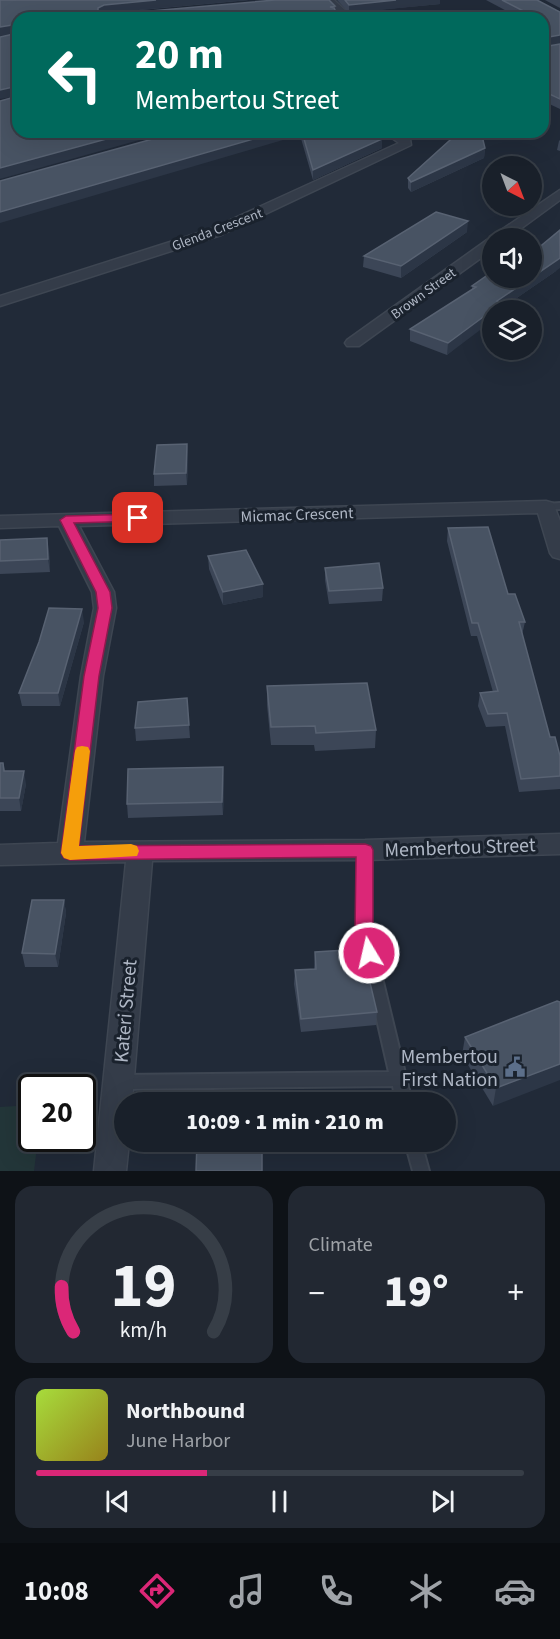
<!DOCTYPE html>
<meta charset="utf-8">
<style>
body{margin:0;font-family:"Source Sans 3",sans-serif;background:#222832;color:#f1f3f6;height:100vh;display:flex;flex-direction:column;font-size:22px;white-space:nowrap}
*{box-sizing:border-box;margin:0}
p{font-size:20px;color:#9fa3a8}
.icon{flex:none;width:33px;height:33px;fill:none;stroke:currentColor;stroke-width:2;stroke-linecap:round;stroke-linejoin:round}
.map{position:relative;height:1171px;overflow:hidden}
.details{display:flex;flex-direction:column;gap:15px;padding:15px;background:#0e1217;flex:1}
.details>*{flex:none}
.banner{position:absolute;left:12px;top:12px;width:537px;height:126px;border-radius:18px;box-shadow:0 6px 24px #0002,0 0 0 2px #373e47;background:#00695c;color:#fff;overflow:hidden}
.needle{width:39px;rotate:138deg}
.tools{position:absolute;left:482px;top:156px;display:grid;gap:12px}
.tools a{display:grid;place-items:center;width:60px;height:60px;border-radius:50%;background:#19202a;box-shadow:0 6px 24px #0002,0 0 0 2px #373e47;font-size:30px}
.speed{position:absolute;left:18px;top:1074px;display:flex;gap:12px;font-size:30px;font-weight:700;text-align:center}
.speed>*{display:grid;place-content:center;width:78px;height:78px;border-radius:50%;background:#19202a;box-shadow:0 6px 24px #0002,0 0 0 2px #373e47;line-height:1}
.speed .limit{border:3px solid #111;border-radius:9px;background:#fff;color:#111}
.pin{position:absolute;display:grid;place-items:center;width:51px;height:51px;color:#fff;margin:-26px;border-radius:12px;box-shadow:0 3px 9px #0006}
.me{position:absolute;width:66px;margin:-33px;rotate:351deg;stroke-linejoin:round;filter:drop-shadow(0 0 4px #0008)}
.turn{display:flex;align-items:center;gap:21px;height:126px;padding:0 24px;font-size:27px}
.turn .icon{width:78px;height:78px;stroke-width:2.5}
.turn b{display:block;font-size:42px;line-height:51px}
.big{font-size:45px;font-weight:800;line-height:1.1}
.details .card{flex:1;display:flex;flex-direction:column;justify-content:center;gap:9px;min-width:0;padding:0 21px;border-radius:18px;background:#222832}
.details .dial{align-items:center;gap:0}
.dial svg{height:156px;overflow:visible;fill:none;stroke:#373e47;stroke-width:7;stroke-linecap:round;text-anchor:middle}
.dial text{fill:#f1f3f6;stroke:none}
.song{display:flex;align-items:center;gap:18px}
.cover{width:72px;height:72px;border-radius:9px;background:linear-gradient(135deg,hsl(80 70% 55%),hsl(50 70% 35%))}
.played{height:6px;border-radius:3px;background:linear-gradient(90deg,#db2777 35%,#373e47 35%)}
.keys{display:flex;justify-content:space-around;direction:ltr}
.heat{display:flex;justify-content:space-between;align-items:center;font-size:33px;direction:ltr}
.details .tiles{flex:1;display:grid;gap:15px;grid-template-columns:1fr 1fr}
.card:last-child{grid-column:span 2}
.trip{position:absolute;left:114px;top:1092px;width:342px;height:60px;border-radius:30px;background:#19202a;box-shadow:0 6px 24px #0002,0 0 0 2px #373e47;font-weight:800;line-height:60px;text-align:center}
.tab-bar{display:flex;height:96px;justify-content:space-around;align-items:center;background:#0a0d11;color:#9fa3a8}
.tab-bar .icon{width:42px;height:42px}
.tab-bar .selected{color:#db2777}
.tab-bar b{font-size:27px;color:#f1f3f6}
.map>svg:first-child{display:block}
.green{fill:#233639}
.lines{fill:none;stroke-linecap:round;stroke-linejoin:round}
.lane-casing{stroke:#3e4652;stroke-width:4}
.street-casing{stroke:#3e4652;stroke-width:3}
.lane{fill:#343c49;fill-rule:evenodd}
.street{fill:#343c49;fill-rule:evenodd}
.wall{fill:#3c4657}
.shaded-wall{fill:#2c3646}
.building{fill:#485363;stroke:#586272;stroke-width:1.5}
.route{fill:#db2777;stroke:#8e194d;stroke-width:1.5}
.slow{fill:#f59e0b}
.labels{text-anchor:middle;stroke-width:6;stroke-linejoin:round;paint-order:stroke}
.far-street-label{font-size:14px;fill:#afb7c5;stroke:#1a222d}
.street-label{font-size:16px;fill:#afb7c5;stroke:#1a222d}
.near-street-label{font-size:20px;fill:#afb7c5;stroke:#1a222d}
.near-poi-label{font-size:20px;fill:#afb7c5;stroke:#1a222d;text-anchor:end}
</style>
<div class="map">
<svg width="560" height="1171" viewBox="0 0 560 1171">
<rect width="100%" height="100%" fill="#212a38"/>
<!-- green -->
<path class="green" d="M31,1105L32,1138L38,1139L34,1171H0V1107Z"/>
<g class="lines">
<!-- lane casing -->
<g class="lane-casing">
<g id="lane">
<path d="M560,503V509L546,510L541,507L546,504Z"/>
<path d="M365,845L370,846L372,850L371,932L412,1102H396L393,1086L122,1089L117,1087L114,1082L117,1077L122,1075L389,1072L357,932L358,850L360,846Z"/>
<path d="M405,1142H421L429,1171H413Z"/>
</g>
</g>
<!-- street casing -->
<g class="street-casing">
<g id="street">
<path d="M323,0H334L347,12L346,18H336L337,13Z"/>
<path d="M384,132H399L410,139L411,145L221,235L0,306V296L211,229L399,143Z"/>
<path d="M560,190V200L508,238H492L494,235Z"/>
<path d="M492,239V250L359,346H347L345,343L347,340L487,240Z"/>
<path d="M546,501L553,503L560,521V559L553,557L550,553L538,513L79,526L114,592L116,608L103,676L84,842L365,840L560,834V854L365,860L152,861L132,1102H124V1142H129L126,1171H94L126,862L0,865V845L58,843L81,676L94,608L92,592L59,526L0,528V516Z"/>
</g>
</g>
<!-- lane -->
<use href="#lane" class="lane"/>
<!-- street -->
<use href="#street" class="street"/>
</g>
<!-- wall -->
<g class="wall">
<path d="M0,0H249L119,12H139L335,6L336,12L347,11L337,0H440V4L355,12L18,18Z"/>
<path d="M486,0H537L560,12V44L543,46V18H520Z"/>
<path d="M545,0H560V8Z"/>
<path d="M560,44V109L543,101V47Z"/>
<path d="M178,132H368L382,139V148L313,180L300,135Z"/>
<path d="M560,140V151L557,150L559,141Z"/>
<path d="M485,148L484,158L411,192L408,188V178Z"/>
<path d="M467,232L401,278L363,267L364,256Z"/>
<path d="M556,271L502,308L447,355L410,341V329L472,290V286Z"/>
<path d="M187,444L188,457L187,485L154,486V474Z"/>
<path d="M448,528L508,594L525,622L522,635L550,737L560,756V789L519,792L505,726L486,727L478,706L480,693L493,692L477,636H471L447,541Z"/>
<path d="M0,540L49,551L50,572L0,574Z"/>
<path d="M208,556L263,597L223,605L209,569Z"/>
<path d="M325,568L383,588L382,601L329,604L325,580Z"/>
<path d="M84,622L60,706H22L19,693L39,642Z"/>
<path d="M267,686L376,730L375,748L315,751L314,745H271L267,705Z"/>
<path d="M187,698L190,738L136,741L135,728Z"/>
<path d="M0,763H3L5,771L26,784L21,811H0Z"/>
<path d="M224,780L223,815L128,818L127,804Z"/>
<path d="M64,900L66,913L58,967H25L22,953Z"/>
<path d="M315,952L377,1012L376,1025L301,1032L294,984L295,970L314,969Z"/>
<path d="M557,1001L493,1106L462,1055L465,1037Z"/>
</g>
<!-- shaded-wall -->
<g class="shaded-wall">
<path d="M156,0H249L105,13L98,11V8L104,5Z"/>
<path d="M396,0H440V4L349,13V5Z"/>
<path d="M18,24V33L0,36V27Z"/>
<path d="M560,35V44L543,46V38Z"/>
<path d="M18,86V96L0,99V90Z"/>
<path d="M132,132H168L0,179V168Z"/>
<path d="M278,132H300V135L0,223V212Z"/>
<path d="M382,139V148L313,180V170Z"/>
<path d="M485,148L484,158L411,192V182Z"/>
<path d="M468,221L467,232L401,278V266Z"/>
<path d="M560,258V268L556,271L502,308L501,310H492V321L447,355L448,343L497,301Z"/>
<path d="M187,444L188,457L187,485L186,473Z"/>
<path d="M47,538L49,551L50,572L48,559Z"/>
<path d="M263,584V597L223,605V592Z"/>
<path d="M82,609L84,622L60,706L58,693Z"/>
<path d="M223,767L224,780L223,815L222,802Z"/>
<path d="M24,771L26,784L21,811L19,798Z"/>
<path d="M64,900L66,913L58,967L55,954Z"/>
<path d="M560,1064V1080L493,1106L496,1088Z"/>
</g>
<!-- building -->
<g class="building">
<path d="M0,0H156L104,5L98,8V11L139,12L275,0H329L335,6L330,7L334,8L336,12L348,11L382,18H18V24L0,27Z"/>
<path d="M345,0H396L349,5Z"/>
<path d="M502,0H537L560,12V35L543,38V18H537Z"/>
<path d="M18,33V86L0,90V37Z"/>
<path d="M560,44V99L543,91V47Z"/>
<path d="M18,96V132H132L0,168V101Z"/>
<path d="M178,132H278L0,212V181Z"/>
<path d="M302,132H368L382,139L313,170Z"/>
<path d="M459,132H481L485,148L411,182L408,178Z"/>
<path d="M436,212L468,221L401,266L364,256Z"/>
<path d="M560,230V258L497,301L502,303L448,343L410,329L476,287L472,286L492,272V278H531V254Z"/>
<path d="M187,444L186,473L154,474L157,445Z"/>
<path d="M488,527L508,594H515L525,622H519L550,737H555L560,756V776L521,779L507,713L488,714L480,693L498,691L478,623H472L448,528Z"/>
<path d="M47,538L48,559L0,561V540Z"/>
<path d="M246,550L263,584L223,592L208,556Z"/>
<path d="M379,563L383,588L329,591L325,568Z"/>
<path d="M49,608L82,609L58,693H19L39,642Z"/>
<path d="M367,683L376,730L316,733L315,726L271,727L267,686Z"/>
<path d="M187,698L189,725L135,728L138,702Z"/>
<path d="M0,763H3L4,771H24L19,798H0Z"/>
<path d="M223,767L222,802L127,804L128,769Z"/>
<path d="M32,900H64L55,954L22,953Z"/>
<path d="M362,949L377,1012L301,1019L295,970L316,969L315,952Z"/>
<path d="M557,1001L560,1002V1064L496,1088L465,1037Z"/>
<path d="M197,1142H262V1171H196Z"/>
</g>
<!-- route -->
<path class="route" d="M138,514L145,518L143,521L74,523L110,592L112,608L99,676L79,846L365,844L371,846L373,850V932L378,953L375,958L369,961L362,958L355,932L356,857L70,860L64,858L61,853L84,676L98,608L96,592L60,520L66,516Z"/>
<!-- slow -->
<path class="slow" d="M82,746L88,747L90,751L79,846L131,844L137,846L139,851L137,856L70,860L64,858L61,853L75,751L77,747Z"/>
<!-- icons -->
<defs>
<g id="civic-bare" transform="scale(1.62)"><path d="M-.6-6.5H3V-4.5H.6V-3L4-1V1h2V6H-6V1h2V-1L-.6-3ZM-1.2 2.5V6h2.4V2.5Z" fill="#5c6f8a" stroke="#1a222d" stroke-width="2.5" paint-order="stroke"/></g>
</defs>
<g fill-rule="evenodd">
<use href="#civic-bare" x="515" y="1067"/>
</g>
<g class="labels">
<!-- far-street labels -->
<g class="far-street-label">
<text transform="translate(217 229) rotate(-21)" y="5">Glenda Crescent</text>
<text transform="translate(423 293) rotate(-36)" y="5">Brown Street</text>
</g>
<!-- street labels -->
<g class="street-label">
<text transform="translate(297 514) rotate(-2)" y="6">Micmac Crescent</text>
</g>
<!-- near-street labels -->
<g class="near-street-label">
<text transform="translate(460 847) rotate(-2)" y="7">Membertou Street</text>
<text transform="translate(125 1011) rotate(-85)" y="7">Kateri Street</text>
</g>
<!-- near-poi labels -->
<g class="near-poi-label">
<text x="498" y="1063">Membertou<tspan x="498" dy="23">First Nation</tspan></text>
</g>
</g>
</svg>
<div class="tools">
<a><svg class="needle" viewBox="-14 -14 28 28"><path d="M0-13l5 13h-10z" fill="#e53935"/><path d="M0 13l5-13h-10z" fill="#9fa3a8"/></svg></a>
<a><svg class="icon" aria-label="sound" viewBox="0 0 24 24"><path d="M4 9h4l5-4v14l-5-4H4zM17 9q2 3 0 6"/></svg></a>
<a><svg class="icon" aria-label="layers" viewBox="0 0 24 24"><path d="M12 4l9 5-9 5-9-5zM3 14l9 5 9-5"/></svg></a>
</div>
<div class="speed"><div class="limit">20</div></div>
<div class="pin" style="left:138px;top:518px;background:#d93025"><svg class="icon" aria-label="arrive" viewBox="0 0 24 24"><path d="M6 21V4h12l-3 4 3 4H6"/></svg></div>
<svg class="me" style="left:369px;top:953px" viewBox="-20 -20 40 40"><circle r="17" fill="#db2777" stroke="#fff" stroke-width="3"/><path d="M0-11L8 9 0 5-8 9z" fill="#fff"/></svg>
<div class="trip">10:09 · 1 min · 210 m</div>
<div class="banner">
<div class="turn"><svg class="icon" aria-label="left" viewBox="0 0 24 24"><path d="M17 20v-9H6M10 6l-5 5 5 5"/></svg><div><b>20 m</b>Membertou Street</div></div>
</div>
</div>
<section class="details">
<div class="tiles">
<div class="card dial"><svg viewBox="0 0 100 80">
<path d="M14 69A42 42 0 1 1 86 69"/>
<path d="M14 69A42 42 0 0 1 8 46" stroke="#db2777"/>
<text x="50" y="56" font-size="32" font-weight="700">19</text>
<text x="50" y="72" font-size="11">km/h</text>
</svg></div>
<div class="card"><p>Climate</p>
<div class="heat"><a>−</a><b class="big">19°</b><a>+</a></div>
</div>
<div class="card">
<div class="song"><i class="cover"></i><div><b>Northbound</b><p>June Harbor</p></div></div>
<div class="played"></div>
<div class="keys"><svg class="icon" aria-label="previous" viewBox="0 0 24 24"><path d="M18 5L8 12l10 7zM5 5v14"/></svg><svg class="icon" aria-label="pause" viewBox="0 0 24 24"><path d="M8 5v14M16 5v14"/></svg><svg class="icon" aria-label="next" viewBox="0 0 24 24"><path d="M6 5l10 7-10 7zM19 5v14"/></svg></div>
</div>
</div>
</section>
<nav class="tab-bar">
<b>10:08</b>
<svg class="icon selected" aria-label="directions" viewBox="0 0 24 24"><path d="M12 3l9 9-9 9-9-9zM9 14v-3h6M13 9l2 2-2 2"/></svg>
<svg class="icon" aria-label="music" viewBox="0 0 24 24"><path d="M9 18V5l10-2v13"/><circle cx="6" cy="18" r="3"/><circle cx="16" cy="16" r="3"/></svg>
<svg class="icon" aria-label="phone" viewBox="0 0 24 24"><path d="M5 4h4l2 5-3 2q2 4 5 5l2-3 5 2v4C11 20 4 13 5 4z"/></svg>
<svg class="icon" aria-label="climate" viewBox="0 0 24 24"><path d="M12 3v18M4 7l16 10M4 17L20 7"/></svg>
<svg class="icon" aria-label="car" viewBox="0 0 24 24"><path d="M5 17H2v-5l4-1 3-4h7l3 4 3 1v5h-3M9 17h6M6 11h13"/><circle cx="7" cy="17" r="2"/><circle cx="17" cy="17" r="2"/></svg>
</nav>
